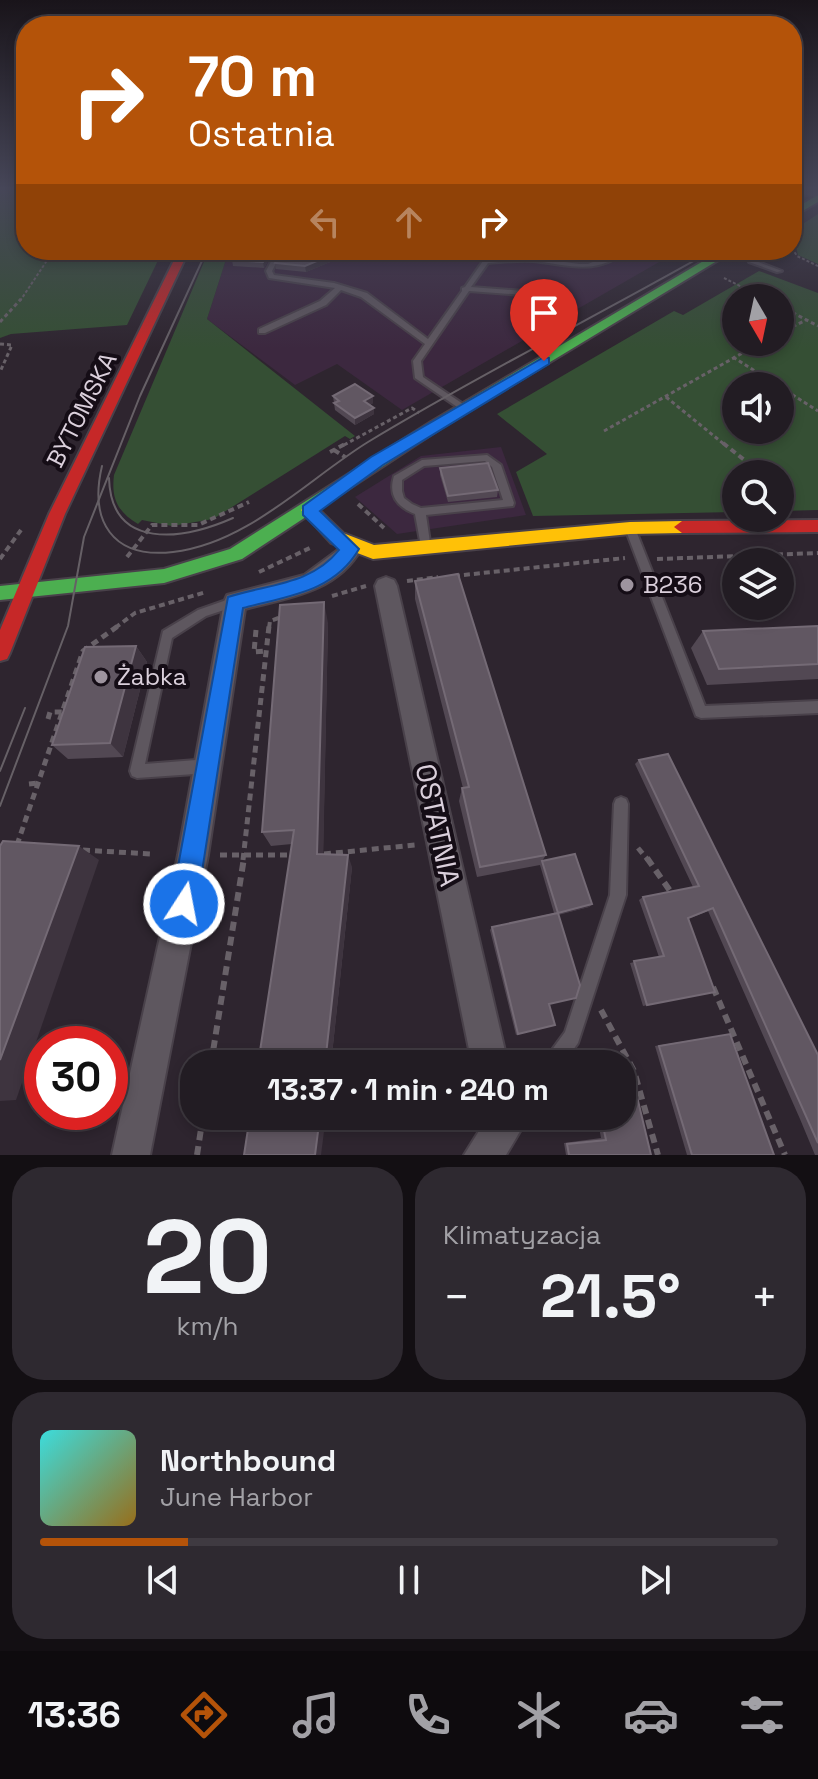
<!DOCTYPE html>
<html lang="pl">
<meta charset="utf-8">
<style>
body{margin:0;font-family:"Space Grotesk",sans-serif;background:#2e2930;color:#f1f3f6;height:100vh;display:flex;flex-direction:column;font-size:30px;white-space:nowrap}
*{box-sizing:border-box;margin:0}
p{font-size:26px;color:#a2a1a6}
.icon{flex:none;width:44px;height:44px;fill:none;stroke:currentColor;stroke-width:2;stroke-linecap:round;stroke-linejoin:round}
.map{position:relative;height:1155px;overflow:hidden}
.sheet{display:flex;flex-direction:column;gap:12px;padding:12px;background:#130f13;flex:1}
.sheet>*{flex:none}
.hud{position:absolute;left:16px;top:16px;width:786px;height:244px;border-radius:32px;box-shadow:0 4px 12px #0003,0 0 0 2px #3f3a41;background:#b45309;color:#fff;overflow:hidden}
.needle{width:52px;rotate:171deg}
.buttons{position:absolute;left:722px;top:284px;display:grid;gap:16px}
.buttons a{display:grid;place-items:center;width:72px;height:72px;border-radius:50%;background:#221c23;box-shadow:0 4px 12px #0003,0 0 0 2px #3f3a41;font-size:40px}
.speed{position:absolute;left:24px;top:1026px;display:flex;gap:16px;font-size:40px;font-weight:700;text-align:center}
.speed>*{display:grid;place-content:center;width:104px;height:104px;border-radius:50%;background:#221c23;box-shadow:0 4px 12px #0003,0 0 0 2px #3f3a41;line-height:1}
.speed .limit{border:12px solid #d22;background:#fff;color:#111}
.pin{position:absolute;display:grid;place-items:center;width:68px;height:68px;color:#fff;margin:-82px -34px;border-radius:50% 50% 50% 0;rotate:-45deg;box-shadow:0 0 8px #0007}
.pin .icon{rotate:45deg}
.me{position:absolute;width:88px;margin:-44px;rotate:11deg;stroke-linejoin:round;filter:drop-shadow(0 0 6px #0008)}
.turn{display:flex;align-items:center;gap:28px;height:168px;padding:0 40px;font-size:36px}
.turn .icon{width:104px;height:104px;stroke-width:2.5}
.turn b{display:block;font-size:56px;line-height:68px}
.lanes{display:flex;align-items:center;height:76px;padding:0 40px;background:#0003;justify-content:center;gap:40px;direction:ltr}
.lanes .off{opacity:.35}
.big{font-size:60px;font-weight:700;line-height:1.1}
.sheet .tile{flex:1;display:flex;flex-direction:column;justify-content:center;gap:12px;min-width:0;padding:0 28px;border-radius:32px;background:#2e2930}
.sheet .dial{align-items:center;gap:0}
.dial b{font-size:104px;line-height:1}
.song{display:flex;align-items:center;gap:24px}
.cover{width:96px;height:96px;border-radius:12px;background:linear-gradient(135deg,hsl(180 70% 55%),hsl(40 70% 35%))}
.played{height:8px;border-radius:4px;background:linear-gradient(90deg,#b45309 20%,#3f3a41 20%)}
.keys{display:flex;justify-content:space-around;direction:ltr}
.heat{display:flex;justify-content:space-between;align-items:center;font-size:44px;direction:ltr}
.sheet .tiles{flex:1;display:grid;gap:12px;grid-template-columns:1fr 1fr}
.tile:last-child{grid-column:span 2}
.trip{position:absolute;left:180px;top:1050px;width:456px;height:80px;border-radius:32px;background:#221c23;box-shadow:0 4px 12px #0003,0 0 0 2px #3f3a41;font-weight:700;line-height:80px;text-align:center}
.menu{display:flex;height:128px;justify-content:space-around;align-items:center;background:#0e0b0e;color:#a2a1a6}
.menu .icon{width:56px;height:56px}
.menu .on{color:#b45309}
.menu b{font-size:36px;color:#f1f3f6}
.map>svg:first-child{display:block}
.built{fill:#3c283f}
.green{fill:#354f34;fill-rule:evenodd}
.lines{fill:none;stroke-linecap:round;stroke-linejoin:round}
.lane-casing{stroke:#49414a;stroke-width:4}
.street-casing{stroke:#49414a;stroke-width:4}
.fast-casing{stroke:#49414a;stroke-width:4}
.slow-casing{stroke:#49414a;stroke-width:4}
.jam-casing{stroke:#49414a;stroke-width:4}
.path-far4{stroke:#686168;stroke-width:2;stroke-dasharray:3 2;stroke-linecap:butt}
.path-far3{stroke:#686168;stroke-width:3;stroke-dasharray:4 3;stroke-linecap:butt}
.path-far2{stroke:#686168;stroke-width:4;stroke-dasharray:6 4;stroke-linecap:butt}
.path-far1{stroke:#686168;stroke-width:5;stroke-dasharray:7 5;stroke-linecap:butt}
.path{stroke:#686168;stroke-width:6;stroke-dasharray:9 6;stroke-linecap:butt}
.lane{fill:#5e575f;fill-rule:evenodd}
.street{fill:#5e575f;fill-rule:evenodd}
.fast{fill:#4caf50;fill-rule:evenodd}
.slow{fill:#ffc107;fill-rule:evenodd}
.jam{fill:#c62828;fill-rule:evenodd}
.tram{stroke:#666066;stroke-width:2}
.wall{fill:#524853}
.shaded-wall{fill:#3e343f}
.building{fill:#615762;stroke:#746a75;stroke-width:2}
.route{fill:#1a73e8;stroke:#114b97;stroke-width:2}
.poi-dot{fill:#9e949f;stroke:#150d16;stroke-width:3}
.labels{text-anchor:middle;stroke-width:8;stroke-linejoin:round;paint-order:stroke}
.street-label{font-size:24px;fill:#dacfdb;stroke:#150d16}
.poi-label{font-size:24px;fill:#dacfdb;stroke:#150d16;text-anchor:start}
.near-street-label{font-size:28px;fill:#dacfdb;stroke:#150d16}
</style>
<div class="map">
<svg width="818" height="1155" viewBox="0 0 818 1155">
<rect width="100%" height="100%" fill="#2e252f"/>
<!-- built -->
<g class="built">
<path d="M229,250H680L402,410L337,364L295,385L207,319Z"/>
<path d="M501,447L526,515L397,534L355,497L421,456Z"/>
</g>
<!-- green -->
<g class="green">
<path d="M0,187H26V250H163L127,325L11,334L0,338Z"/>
<path d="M818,214V264L798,255L792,231Z"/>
<path d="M209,250H229L207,319L355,436L350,439L345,436L213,519L172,526L142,520L138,524C118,512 111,499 114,475Z"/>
<path d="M759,271L818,293V510L780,511V474H736V512L533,516L516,472L547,454L497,414L674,311L683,315ZM780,298V342H736V298ZM780,386V430H736V386Z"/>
</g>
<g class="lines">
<!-- lane casing -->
<g class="lane-casing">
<g id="lane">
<path d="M277,250H283L272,271L274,275L334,283L367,293L428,339L462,291V288L465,287L483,261V250H489V259L530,257L579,264H588L622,250H630C593,276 573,265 533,261C518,260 503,262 488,263L471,287L564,294L568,296L564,298L469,291L421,361L423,377L466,406L467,408L463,411L415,378L413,361L425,344L361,297L341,290L326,305L265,333H259V329L320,301L335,288L269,278L266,271Z"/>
<path d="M749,260H753L782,271L777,272L749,262Z"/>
<path d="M487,455L501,465L514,503L513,506L426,515L431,549L426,553L422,552L415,514C397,507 388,495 394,476L422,460ZM485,461L492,467L503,500L421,508L412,504L404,498L402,491V480L424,466Z"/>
<path d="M630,524L635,528L705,706L818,701V713L701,718L696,716L625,528Z"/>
<path d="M235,597L239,599L241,602L239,605L206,616L172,638L145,764L209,759L214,761L216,766L214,771L209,773L137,778L132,776L130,771L163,631L198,610Z"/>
<path d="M621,797L626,799L628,804L626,895L578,1043L563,1064H543L546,1058L565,1032L610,895L614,804L616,799Z"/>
</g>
</g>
<!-- street casing -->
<g class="street-casing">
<g id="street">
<path d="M792,187L818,191V198L792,191Z"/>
<path d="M350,541L361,549C337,592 288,598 245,609L208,855L150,1155H112L178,855L224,602L227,595L235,593L304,575Z"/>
<path d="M386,577L394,580L397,586L508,1064H472L375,586L378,580Z"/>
<path d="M483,1116H519L522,1128L506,1155H464L484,1123Z"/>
</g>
</g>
<!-- fast casing -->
<g class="fast-casing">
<g id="fast">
<path d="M818,195V202L792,217V210Z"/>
<path d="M722,250H735L441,428L242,559L164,583L0,600V586L164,569L230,549L431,422Z"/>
</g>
</g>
<!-- slow casing -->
<g class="slow-casing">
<path id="slow" d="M309,504L315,506L343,533L374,545L630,522L682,521L690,527L682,533L630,534L373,559L331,543L301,510Z"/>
</g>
<!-- jam casing -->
<g class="jam-casing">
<g id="jam">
<path d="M179,250H189L65,514L10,653L7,659L0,661V630L49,514Z"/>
<path d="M818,520V532L682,533L674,527L682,521Z"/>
</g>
</g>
<!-- path-far4 -->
<g class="path-far4">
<path d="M792,248L797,256L818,266"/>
<path d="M724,278L764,298"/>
<path d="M20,301L54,250"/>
</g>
<!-- path-far3 -->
<g class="path-far3">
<path d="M780,306L818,326"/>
<path d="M0,322L21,299"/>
<path d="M780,333L806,320"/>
<path d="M0,344L12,345L0,372"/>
<path d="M733,357L818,411"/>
<path d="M666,397L725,445"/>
<path d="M604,431L762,342"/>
<path d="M344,445L412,408L419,413"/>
</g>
<!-- path-far2 -->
<g class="path-far2">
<path d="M723,443L762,474"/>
<path d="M334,450L345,457"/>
<path d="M330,452L347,443"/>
<path d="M780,492L791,506"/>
<path d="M358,504L384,528"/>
<path d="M127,557L152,525H198L249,502"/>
<path d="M0,559L21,530"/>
<path d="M657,559L818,553"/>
<path d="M259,572L312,547"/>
<path d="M454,576L625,558"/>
<path d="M407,581L438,577"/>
<path d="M332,596L366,586"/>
<path d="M115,628L135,613L206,592"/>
<path d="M269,628L270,621L284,616"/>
</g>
<!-- path-far1 -->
<g class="path-far1">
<path d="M256,630L254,652L267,651"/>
<path d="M48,719L50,712H62"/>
<path d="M29,784L38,783"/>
<path d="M17,845L83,651L118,626"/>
<path d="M638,848L648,860"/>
<path d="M83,850L150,854"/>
<path d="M324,854L415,845"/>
<path d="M220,855H296"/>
<path d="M243,860L269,626"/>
</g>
<!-- path -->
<g class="path">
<path d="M647,858L673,895"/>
<path d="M713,987L785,1155"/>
<path d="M601,1010L634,1071L658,1155"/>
<path d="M211,1064L244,858"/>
<path d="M197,1155L203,1116"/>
</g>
<!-- lane -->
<use href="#lane" class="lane"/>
<!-- street -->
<use href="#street" class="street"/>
<!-- fast -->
<use href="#fast" class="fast"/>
<!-- slow -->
<use href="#slow" class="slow"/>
<!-- jam -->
<use href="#jam" class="jam"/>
<!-- tram -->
<g class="tram">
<path d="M792,202L812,187"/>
<path d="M102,466C89,521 112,559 173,552C247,544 308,479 368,442C480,374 599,315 713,250"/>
<path d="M109,478C111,551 183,540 233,518"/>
<path d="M0,771L25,708"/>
<path d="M0,806L68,626L84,537L140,396L207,250"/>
</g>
</g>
<!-- wall -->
<g class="wall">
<path d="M274,250L264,268L233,266L232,260Z"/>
<path d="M359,250L306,272L276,269L275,263Z"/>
<path d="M564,250H609L588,261Z"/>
<path d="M333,396H373V403L370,405L374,414L355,425L335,410Z"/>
<path d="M440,468L498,490L497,497L448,502L440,475Z"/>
<path d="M415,581L546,855L542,861L592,904L589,907L558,915L549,1005L555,1025L516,1035L490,930L492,927L554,913L540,865L477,877L459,801L462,788H463L415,599Z"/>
<path d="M328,623L323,854L352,867L331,1064H258L292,844L271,846L262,832Z"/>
<path d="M818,626V679L707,685L691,648L703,631Z"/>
<path d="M136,646L147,662L123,757L68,759L52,745Z"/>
<path d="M639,760L818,1055V1155H815L800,1119L708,911L688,919L715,992L643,1006L630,963L659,957L639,900L643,897L693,887L635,764Z"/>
<path d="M730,1034L774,1155H687L655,1046Z"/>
<path d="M634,1084L651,1155H566L564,1143L601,1138L597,1116H622V1085Z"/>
</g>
<!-- shaded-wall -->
<g class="shaded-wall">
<path d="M269,250H274L264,268L263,262Z"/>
<path d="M343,250H359L306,272L305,266Z"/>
<path d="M593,250H609L588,261L590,251Z"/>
<path d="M373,396V403L365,408L364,401Z"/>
<path d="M374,408V414L355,425V418Z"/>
<path d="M324,602L328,623L323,866L317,854Z"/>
<path d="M136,646L147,662L123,757L110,743Z"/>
<path d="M79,846L99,860L16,1100L0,1101V1060Z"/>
<path d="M348,855L352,867L331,1064H325Z"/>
<path d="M592,904L589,907L555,915L558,913Z"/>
<path d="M320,1116H326L321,1155H315Z"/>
</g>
<!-- building -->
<g class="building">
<path d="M238,250H269L263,262L232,260Z"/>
<path d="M282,250H343L305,266L275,263Z"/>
<path d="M355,384L373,396L364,401L374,408L355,418L334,403L339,401L333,396Z"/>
<path d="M488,463L498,490L448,496L440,468Z"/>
<path d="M458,574L546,855L480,867L462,788L469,787L415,581Z"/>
<path d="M324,602L317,854L348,855L325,1064H258L294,830L262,832L280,605Z"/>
<path d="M818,626V664L719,669L703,631Z"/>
<path d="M136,646L110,743L52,745L85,647Z"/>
<path d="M668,754L818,1055V1143L713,908L688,918L715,992L647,1005L634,961L664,956L643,897L699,886L639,760Z"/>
<path d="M3,841L79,846L0,1060V846Z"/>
<path d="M575,854L592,904L558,913L542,861Z"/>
<path d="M558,913L580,985L576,998L549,1004L555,1025L518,1034L492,927Z"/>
<path d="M730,1034L774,1155H692L659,1046Z"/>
<path d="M634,1084L651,1155H569L567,1144L606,1140L601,1116H622V1085Z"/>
<path d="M250,1116H320L315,1155H244Z"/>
</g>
<!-- sky -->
<linearGradient id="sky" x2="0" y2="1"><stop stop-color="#19141a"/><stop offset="0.54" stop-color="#464658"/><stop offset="1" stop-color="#464658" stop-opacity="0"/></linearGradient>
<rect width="818" height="349" fill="url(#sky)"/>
<!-- route -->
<path class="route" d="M544,357L549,358V364L383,465L320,511L359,549C334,592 288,596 243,608L197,904L193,913L184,917L175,913L171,904L228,597C268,584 311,585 339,550L303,515V506L371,457Z"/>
<!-- markers -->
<g class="poi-dot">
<circle cx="627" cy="585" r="8"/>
<circle cx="101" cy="677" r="8"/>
</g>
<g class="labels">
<!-- street labels -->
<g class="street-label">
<text transform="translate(82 410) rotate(-63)" y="8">BYTOMSKA</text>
</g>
<!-- poi labels -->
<g class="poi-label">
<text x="643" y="593">B236</text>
<text x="117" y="685">Żabka</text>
</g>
<!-- near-street labels -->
<g class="near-street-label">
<text transform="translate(438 825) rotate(78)" y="10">OSTATNIA</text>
</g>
</g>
</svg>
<div class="buttons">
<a><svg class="needle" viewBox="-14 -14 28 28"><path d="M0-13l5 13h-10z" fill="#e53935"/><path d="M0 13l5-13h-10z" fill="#a2a1a6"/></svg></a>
<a><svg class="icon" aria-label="sound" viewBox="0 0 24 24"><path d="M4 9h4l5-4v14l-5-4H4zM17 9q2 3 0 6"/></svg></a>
<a><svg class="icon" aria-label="search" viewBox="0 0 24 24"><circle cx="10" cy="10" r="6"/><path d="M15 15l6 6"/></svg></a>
<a><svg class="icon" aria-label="layers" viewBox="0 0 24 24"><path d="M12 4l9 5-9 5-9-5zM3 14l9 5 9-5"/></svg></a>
</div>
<div class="speed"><div class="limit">30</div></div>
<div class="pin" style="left:544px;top:361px;background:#d93025"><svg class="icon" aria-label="arrive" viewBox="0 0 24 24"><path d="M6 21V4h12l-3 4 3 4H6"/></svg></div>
<svg class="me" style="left:184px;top:904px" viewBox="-20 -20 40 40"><circle r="17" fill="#1a73e8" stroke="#fff" stroke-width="3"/><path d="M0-11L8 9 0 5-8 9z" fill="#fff"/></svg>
<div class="trip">13:37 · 1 min · 240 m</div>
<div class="hud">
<div class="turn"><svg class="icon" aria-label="right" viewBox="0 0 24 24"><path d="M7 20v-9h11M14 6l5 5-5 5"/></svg><div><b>70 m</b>Ostatnia</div></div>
<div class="lanes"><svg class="icon off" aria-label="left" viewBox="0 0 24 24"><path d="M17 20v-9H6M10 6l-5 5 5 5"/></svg><svg class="icon off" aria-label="ahead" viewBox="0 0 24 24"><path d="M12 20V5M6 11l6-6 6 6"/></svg><svg class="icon" aria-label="right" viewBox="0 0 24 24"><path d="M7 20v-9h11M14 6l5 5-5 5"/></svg></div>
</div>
</div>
<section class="sheet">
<div class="tiles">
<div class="tile dial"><b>20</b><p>km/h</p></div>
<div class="tile"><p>Klimatyzacja</p>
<div class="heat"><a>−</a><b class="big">21.5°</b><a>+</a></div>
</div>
<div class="tile">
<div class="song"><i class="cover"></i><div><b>Northbound</b><p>June Harbor</p></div></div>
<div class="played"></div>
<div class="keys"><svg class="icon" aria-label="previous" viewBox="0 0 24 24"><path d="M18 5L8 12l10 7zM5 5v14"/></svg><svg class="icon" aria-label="pause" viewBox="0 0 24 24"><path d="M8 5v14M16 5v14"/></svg><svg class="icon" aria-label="next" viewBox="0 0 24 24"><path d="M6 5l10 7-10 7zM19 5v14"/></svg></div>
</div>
</div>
</section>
<nav class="menu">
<b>13:36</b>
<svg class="icon on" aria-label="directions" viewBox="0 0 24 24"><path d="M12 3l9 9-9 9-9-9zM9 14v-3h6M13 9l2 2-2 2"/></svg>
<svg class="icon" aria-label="music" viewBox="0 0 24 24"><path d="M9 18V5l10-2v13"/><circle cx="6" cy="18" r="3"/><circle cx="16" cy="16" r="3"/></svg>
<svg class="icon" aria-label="phone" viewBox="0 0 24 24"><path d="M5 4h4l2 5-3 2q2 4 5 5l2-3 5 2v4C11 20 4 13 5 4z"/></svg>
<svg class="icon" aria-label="climate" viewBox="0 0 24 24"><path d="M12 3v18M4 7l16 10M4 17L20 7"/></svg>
<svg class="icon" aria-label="car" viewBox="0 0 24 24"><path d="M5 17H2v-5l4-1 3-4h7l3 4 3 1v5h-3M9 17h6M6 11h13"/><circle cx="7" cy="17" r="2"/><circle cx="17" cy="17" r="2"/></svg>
<svg class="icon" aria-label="filters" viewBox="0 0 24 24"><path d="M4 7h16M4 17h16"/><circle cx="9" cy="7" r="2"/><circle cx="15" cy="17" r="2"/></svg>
</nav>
